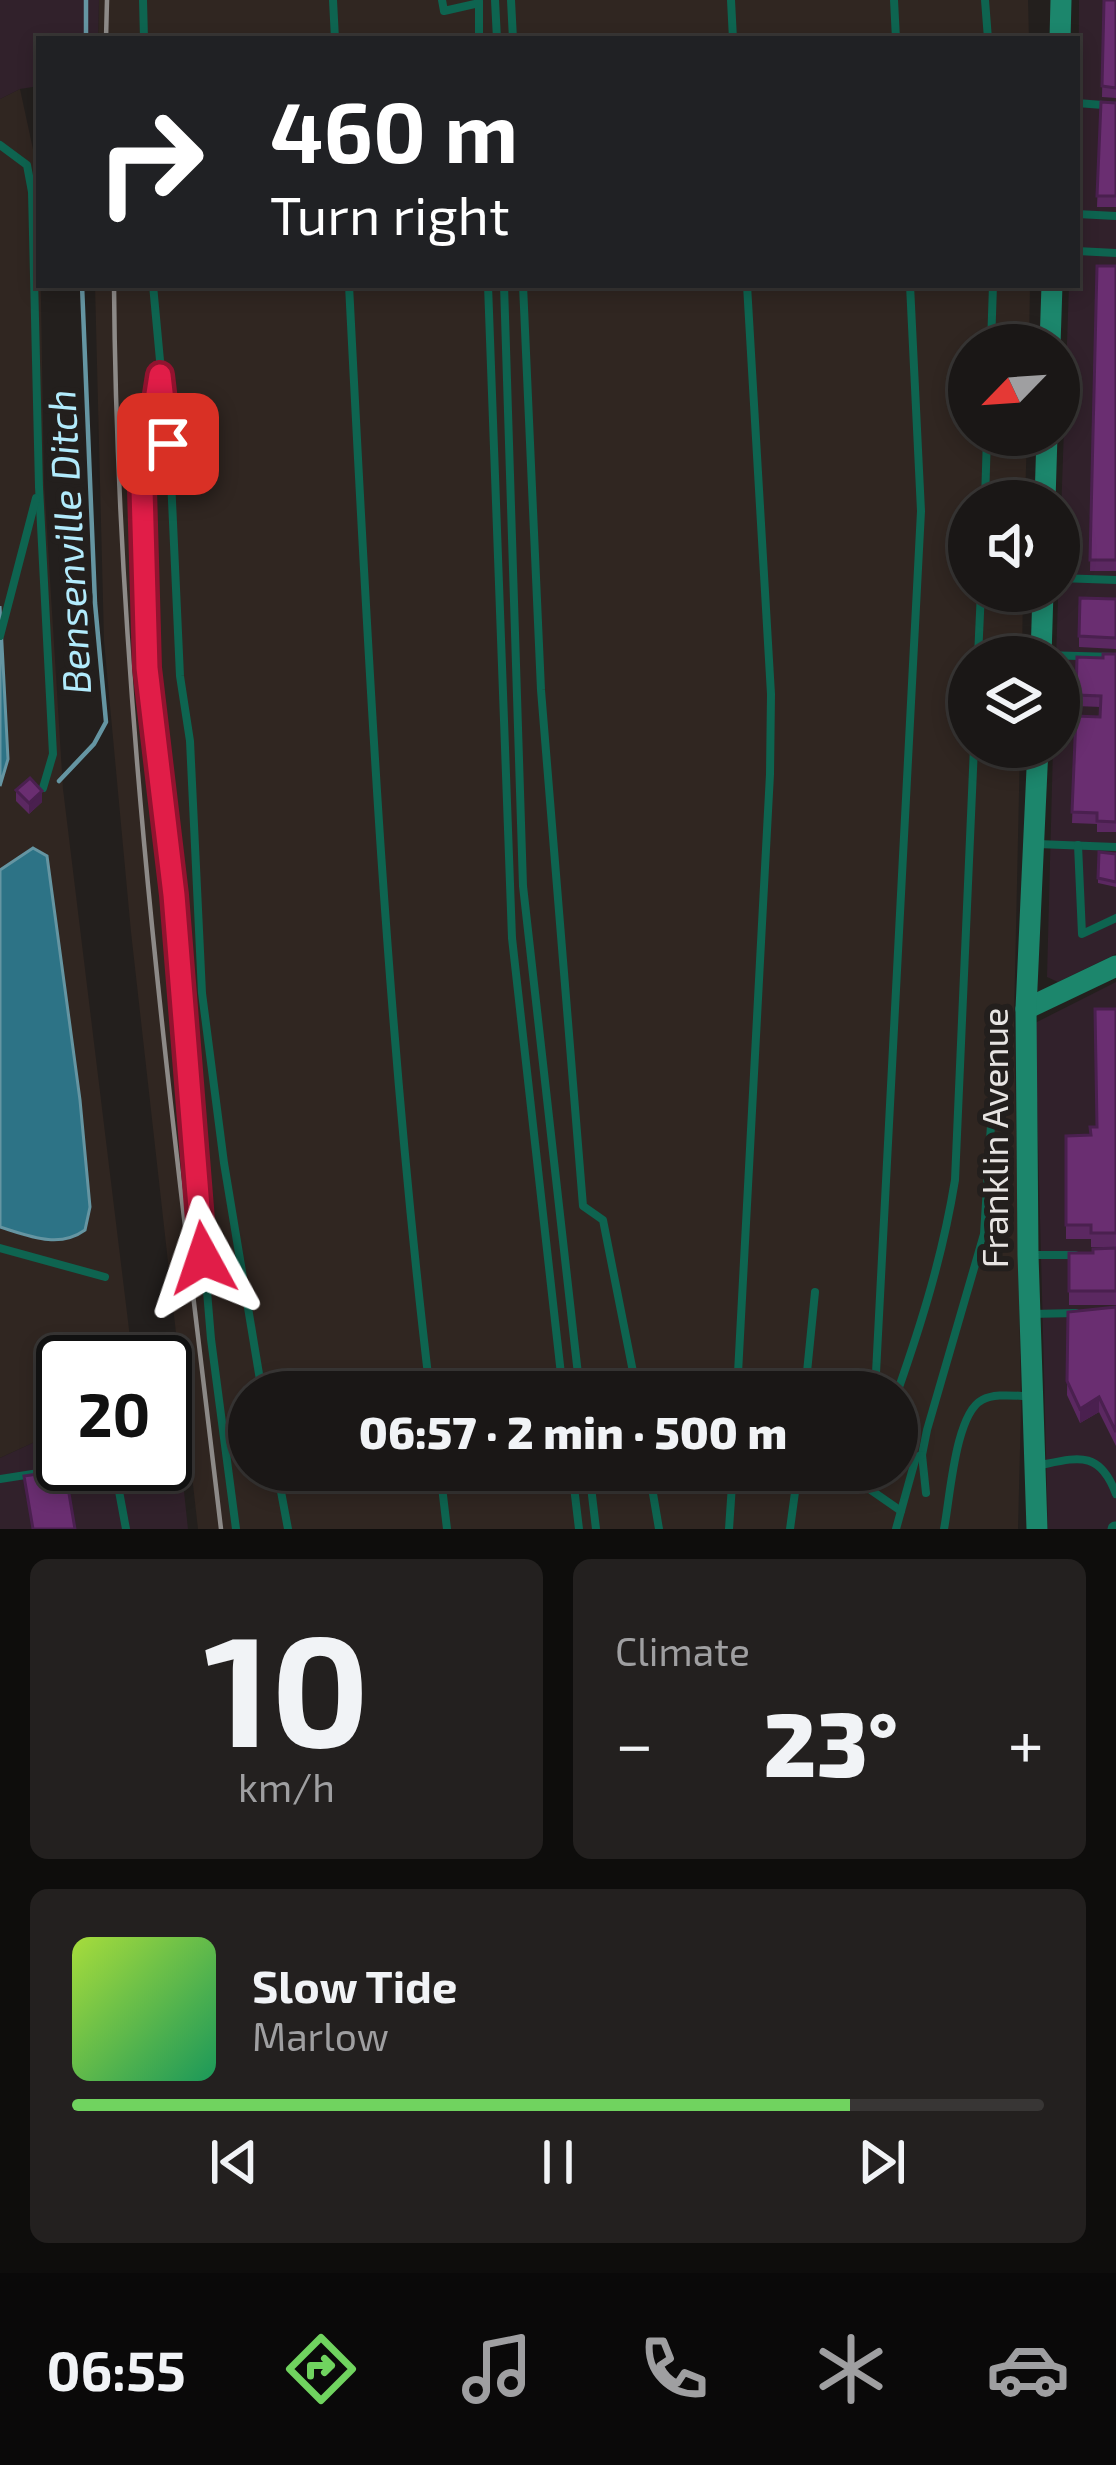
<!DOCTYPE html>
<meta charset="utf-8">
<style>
body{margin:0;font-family:"Exo 2",sans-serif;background:#23201f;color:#f1f3f6;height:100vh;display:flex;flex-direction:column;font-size:45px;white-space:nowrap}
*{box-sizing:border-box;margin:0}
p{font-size:39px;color:#9f9fa1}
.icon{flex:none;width:66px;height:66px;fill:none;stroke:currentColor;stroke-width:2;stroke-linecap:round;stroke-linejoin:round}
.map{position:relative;height:1529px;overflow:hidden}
.panel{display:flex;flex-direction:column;gap:30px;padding:30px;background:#0e0d0c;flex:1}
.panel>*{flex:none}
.banner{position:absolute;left:36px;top:36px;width:1044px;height:252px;border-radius:0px;box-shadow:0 6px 18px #0003,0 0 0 3px #383635;background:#202124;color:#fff;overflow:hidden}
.needle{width:78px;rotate:245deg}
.tools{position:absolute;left:948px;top:324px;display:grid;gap:24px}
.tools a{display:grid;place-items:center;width:132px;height:132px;border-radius:50%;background:#1a1716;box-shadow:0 6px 18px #0003,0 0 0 3px #383635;font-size:60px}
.speed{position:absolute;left:36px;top:1335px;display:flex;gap:24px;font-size:60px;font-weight:700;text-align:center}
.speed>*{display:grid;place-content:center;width:156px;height:156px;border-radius:50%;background:#1a1716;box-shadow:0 6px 18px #0003,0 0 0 3px #383635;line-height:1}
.speed .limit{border:6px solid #111;border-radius:18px;background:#fff;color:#111}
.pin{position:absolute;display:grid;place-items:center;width:102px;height:102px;color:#fff;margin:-51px;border-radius:24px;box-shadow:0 6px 18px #0006}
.me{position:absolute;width:132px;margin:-66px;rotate:355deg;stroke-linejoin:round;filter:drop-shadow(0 0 9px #0008)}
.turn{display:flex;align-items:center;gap:42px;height:252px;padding:0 36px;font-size:54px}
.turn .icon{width:156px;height:156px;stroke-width:2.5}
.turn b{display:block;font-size:84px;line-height:102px}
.big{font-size:90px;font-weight:800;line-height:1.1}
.panel .tile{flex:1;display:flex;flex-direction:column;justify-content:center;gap:18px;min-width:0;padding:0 42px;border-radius:18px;background:#23201f}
.panel .dial{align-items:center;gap:0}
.dial b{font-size:156px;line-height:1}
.song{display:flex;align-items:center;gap:36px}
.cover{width:144px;height:144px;border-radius:18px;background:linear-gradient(135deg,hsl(80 70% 55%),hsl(150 70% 35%))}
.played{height:12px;border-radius:6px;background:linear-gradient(90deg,#70d35f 80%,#383635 80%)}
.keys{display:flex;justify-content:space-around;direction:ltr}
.heat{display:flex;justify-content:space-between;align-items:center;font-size:66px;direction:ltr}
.panel .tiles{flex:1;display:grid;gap:30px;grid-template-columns:1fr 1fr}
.tile:last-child{grid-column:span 2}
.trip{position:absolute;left:228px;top:1371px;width:690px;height:120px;border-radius:60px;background:#1a1716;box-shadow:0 6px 18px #0003,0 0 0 3px #383635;font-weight:800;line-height:120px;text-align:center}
.menu{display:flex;height:192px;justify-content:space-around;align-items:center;background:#0a0909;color:#9f9fa1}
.menu .icon{width:84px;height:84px}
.menu .current{color:#70d35f}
.menu b{font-size:54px;color:#f1f3f6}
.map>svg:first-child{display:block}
.built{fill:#302621;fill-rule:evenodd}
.industrial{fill:#31212b}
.water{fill:#2d7386;stroke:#6595a2;stroke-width:3}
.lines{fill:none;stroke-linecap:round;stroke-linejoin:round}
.stream{stroke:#6595a2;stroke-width:4.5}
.lane{stroke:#0e6450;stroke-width:8}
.street{stroke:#0e6450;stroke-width:15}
.secondary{stroke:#1c866c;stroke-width:21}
.rail{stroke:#8d8a88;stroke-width:4.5}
.wall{fill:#5b2861}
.shaded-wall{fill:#4a204f}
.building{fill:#6a2e71;stroke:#4a204f;stroke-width:3}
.route-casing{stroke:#92132f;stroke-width:30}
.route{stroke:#e11d48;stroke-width:21}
.labels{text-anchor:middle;stroke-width:12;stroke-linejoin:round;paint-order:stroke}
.street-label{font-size:36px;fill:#e7e4e2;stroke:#231f1d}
.water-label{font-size:39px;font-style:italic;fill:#b2ebfc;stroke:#231f1d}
</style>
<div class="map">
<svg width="1116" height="1529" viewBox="0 0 1116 1529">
<rect width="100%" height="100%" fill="#231f1d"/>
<!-- built -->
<g class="built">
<path d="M99,0H1028L1029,39H98Z"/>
<path d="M20,89L39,177L44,482L63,789L133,1362H63V1429L0,1458V99Z"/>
<path d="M95,285H1030L1029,345H969V435H1027L1025,501H969V591H1023L1022,657H969V747H1020L1014,1019L1021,1409L1018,1529H198L131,932L104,641ZM249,1392H897V1470H249Z"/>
</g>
<!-- industrial -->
<g class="industrial">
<path d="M0,0H99L98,39H39V86L20,89L0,99Z"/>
<path d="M1079,0H1116V954L1058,982L1047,977L1053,747H1059V657H1056L1069,285H1077Z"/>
<path d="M1116,982V1529H1048L1035,1023Z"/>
<path d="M172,1378L188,1529H0V1458L63,1429V1464H165V1381Z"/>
</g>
<!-- water -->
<g class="water">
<path d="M0,606L8,759L0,786Z"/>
<path d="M33,848L47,856L80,1100L90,1207L85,1230C59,1249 29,1236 0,1227V870Z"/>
</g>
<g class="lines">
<!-- stream -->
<g class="stream">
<path d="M86,0V39"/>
<path d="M59,781L94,744L106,722L95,603L82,285"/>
</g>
<!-- lane -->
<g class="lane">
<path d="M143,0L144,39"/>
<path d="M333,0L335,39"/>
<path d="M442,0L444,11L479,3"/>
<path d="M495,0L497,39"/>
<path d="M511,0L513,39"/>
<path d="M731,0L733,39"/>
<path d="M894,0L896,39"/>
<path d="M985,0L988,39"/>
<path d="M479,1V39"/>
<path d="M1077,103L1116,106"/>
<path d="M0,145L27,165L32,192L39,487L53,754L43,788"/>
<path d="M1077,214L1116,216"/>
<path d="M1077,251L1116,253"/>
<path d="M153,285L171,479L180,676L190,741L202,993L224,1163L262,1392"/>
<path d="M349,285C368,655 386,1024 430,1392"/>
<path d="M488,285L512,938L563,1392"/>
<path d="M504,285L523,886L580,1392"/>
<path d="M523,285L541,690L583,1206L603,1220L637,1392"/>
<path d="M991,345L993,285"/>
<path d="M160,375L142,489L147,668L174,895L211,1339L236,1529"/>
<path d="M985,501L987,435"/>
<path d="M1059,578L1116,580"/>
<path d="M0,636L36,498"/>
<path d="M1042,655L1116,657"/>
<path d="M978,657L981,591"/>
<path d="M1037,844L1116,847"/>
<path d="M1078,845L1082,934L1116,918"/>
<path d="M0,1248L105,1277"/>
<path d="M1030,1255H1075"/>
<path d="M1031,1314L1076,1313"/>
<path d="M737,1392L770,774L771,694L747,285"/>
<path d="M805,1392L815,1292"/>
<path d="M875,1392L921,511L910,285"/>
<path d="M897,1393C922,1322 943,1254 955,1180L974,747"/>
<path d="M114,1464L126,1529"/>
<path d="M1036,1466C1076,1458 1099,1448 1116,1494"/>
<path d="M277,1470L288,1529"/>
<path d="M440,1470L447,1529"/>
<path d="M572,1470L579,1529"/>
<path d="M589,1470L596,1529"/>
<path d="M649,1470L659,1529"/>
<path d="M780,1470L796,1484"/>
<path d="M870,1470L865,1486L901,1511"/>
<path d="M0,1479L96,1464"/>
<path d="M926,1493L922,1455L927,1430L984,1234L991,1125"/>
<path d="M729,1529L733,1470"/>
<path d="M790,1529L798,1470"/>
<path d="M896,1529L916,1457L922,1455"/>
<path d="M944,1529C950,1499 955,1414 982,1400C995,1393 1015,1396 1030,1396"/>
</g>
<!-- street -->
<path class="street" d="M1115,1529H1116"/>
<!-- secondary -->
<g class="secondary">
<path d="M1060,39L1061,0"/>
<path d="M1050,345L1052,285"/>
<path d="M1045,501L1047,435"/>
<path d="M1041,657L1043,591"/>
<path d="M1026,1009L1116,966"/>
<path d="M1037,1529L1028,1255L1026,1009L1038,747"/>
</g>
<!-- rail -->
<g class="rail">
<path d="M106,39L107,0"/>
<path d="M114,285C117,702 172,1115 221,1529"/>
</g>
</g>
<!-- wall -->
<g class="wall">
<path d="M1104,0H1116V98L1102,97Z"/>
<path d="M1101,102L1116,103V207H1097Z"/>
<path d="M1097,266H1116V571H1090Z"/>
<path d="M1116,599V649L1079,647V636Z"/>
<path d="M1116,654V832H1097V824L1072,823L1076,716L1100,717L1101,707L1076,706L1077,657L1103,658Z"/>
<path d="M16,790L42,802L29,814L16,801Z"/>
<path d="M1116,854V887L1098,883V878Z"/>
<path d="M1116,1009V1247H1091V1239H1066V1136L1091,1135L1097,1127Z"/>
<path d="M1116,1248V1305H1069V1253H1093Z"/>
<path d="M1116,1307V1446L1099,1412L1080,1423L1067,1395L1068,1312Z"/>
</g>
<!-- shaded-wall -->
<g class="shaded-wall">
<path d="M42,791V802L29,814V803Z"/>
<path d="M1099,1397V1412L1080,1423V1409Z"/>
</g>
<!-- building -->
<g class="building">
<path d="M1104,0H1116V88L1102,86Z"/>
<path d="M1101,102L1116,103V196H1097Z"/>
<path d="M1097,266H1116V560H1090Z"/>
<path d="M1080,598L1116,599V638L1079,636Z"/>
<path d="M1103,654H1116V822L1097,821V813L1072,812L1076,716L1100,717L1101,696L1076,695L1077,657L1103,658Z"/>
<path d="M30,778L42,791L29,803L16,790Z"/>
<path d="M1099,852L1116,854V882L1098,878Z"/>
<path d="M1095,1009H1116V1233H1091V1225H1066V1136L1091,1135L1090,1127H1097Z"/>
<path d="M1116,1248V1291H1069V1253H1093V1249Z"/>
<path d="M1116,1307V1432L1099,1397L1080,1409L1067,1381L1068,1312Z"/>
<path d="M65,1470L75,1529H33L24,1476Z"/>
</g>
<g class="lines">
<!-- route casing -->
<g class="route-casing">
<path id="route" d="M168,444L160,375L142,489L147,668L174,895L203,1258"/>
</g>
<!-- route -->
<use href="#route" class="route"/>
</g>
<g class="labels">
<!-- street labels -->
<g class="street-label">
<text transform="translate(995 1138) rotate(-90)" y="13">Franklin Avenue</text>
</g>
<!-- water labels -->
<g class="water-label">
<text transform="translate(69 542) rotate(-93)" y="14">Bensenville Ditch</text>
</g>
</g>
</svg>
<div class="tools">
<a><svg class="needle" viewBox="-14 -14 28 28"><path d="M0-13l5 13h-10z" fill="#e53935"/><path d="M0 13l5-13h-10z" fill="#9f9fa1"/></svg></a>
<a><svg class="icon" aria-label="sound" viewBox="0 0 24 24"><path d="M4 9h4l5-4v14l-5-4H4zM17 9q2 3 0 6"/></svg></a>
<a><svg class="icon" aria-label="layers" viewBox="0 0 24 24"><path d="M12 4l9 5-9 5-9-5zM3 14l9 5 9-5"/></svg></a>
</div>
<div class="speed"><div class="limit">20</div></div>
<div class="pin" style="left:168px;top:444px;background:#d93025"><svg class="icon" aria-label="arrive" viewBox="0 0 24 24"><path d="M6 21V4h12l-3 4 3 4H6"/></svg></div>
<svg class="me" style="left:203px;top:1258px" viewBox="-20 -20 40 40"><path d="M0-17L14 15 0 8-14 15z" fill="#e11d48" stroke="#fff" stroke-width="4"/></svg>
<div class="trip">06:57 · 2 min · 500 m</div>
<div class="banner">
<div class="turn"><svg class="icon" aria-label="right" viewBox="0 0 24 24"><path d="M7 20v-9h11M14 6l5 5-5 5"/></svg><div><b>460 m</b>Turn right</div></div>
</div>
</div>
<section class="panel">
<div class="tiles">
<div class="tile dial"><b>10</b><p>km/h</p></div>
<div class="tile"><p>Climate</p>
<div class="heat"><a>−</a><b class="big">23°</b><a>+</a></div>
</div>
<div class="tile">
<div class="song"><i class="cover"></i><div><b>Slow Tide</b><p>Marlow</p></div></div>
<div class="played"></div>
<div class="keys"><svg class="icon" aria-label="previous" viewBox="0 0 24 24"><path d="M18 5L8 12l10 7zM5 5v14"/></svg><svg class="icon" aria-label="pause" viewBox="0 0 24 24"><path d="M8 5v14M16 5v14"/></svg><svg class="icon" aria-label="next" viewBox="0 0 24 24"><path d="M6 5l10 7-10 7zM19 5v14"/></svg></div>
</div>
</div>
</section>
<nav class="menu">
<b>06:55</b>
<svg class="icon current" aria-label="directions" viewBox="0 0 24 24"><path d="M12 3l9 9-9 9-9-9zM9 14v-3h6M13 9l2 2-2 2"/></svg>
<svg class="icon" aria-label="music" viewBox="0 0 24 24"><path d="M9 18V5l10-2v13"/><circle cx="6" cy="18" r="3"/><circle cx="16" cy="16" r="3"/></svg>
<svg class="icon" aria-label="phone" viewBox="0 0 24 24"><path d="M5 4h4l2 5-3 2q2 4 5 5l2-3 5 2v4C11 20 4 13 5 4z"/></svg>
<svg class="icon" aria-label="climate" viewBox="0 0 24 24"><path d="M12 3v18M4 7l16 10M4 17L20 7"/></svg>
<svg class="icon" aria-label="car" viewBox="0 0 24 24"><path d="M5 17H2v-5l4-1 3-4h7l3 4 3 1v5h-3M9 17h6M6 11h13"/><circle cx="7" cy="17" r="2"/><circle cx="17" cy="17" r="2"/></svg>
</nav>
